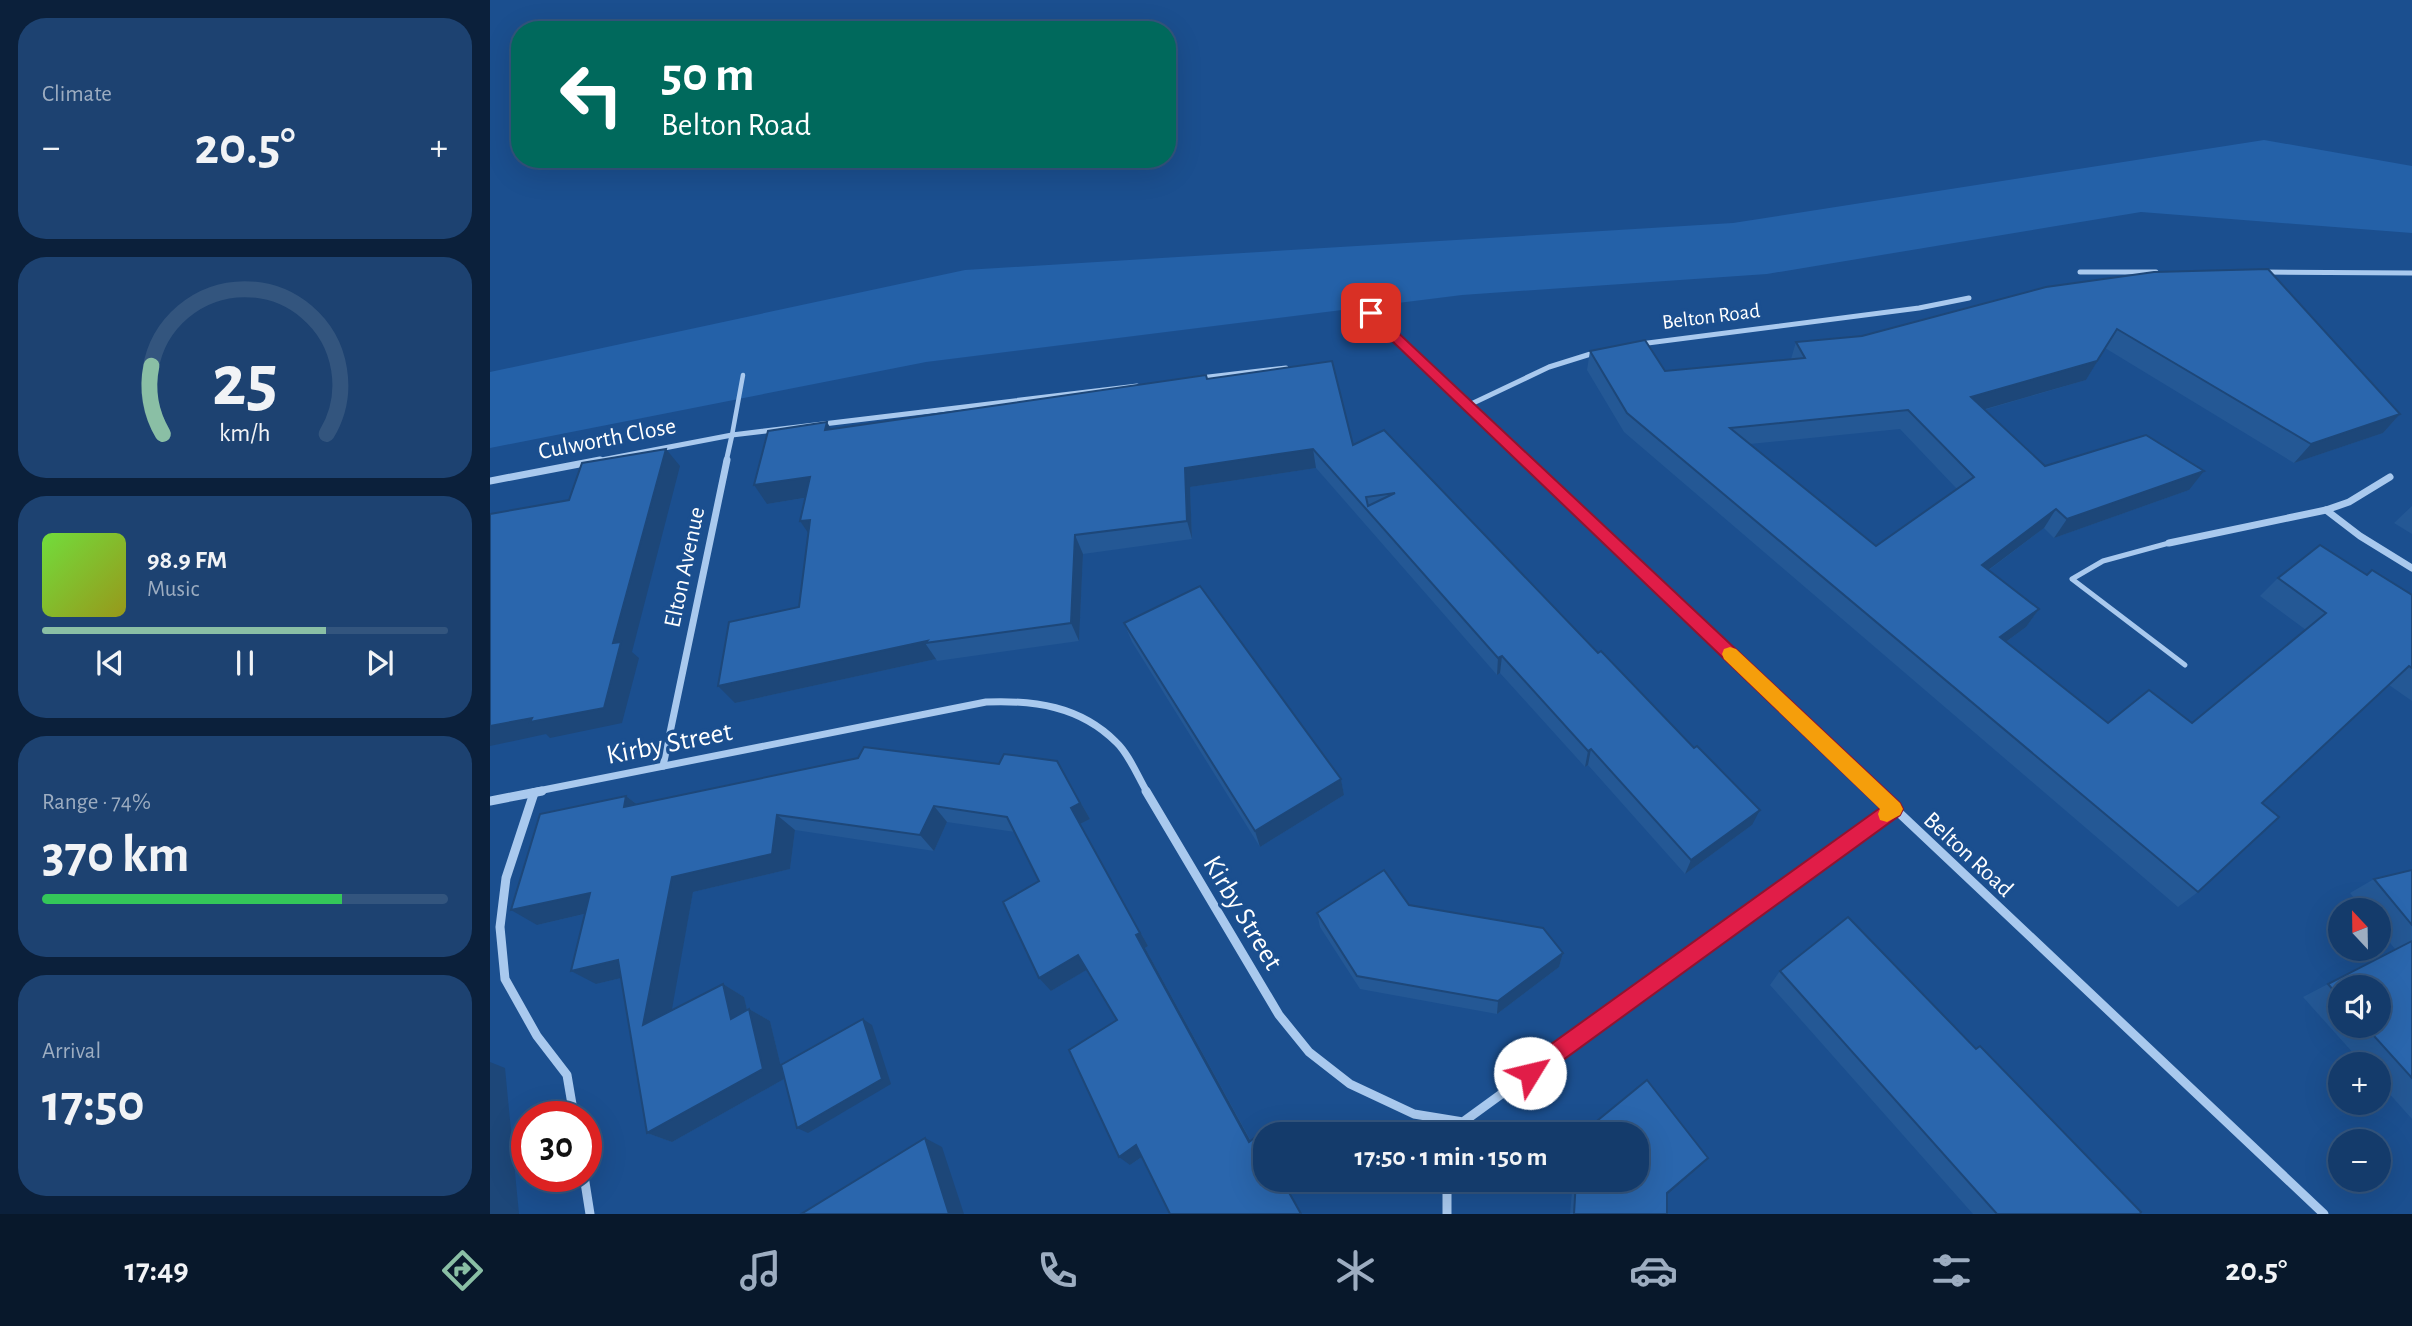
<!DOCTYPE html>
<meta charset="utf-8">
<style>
body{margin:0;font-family:"Alegreya Sans",sans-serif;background:#1d4271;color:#f1f3f6;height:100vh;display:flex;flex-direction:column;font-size:26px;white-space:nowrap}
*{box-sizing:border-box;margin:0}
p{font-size:23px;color:#9dadc1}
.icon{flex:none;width:38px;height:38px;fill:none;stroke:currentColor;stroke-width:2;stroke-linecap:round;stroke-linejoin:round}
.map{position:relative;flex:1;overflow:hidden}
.side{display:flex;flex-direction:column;gap:18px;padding:18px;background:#0b203b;width:490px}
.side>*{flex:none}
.top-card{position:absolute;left:21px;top:21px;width:665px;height:147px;border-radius:28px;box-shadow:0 7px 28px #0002,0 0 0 2px #33557e;background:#00695c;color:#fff;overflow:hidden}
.needle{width:46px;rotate:338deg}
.buttons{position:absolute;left:1838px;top:898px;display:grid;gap:14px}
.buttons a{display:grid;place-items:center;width:63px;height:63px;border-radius:50%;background:#143b6b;box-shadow:0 7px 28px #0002,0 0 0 2px #33557e;font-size:35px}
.speed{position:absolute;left:21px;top:1101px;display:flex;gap:14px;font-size:35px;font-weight:700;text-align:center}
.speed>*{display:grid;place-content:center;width:91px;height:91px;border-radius:50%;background:#143b6b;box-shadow:0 7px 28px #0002,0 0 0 2px #33557e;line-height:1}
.speed .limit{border:10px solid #d22;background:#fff;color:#111}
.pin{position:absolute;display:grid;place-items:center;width:60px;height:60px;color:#fff;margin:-30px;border-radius:14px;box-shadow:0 4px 10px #0006}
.me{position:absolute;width:77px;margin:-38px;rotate:54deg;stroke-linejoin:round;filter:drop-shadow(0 0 5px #0008)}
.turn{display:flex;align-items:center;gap:24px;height:147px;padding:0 35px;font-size:32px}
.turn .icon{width:91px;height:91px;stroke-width:2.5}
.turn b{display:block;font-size:49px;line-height:60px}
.big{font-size:52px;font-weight:700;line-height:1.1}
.side .card{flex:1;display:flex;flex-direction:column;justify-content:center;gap:10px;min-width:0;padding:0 24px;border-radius:28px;background:#1d4271}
.side .dial{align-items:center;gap:0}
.dial svg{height:182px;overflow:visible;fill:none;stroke:#33557e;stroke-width:7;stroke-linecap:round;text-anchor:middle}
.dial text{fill:#f1f3f6;stroke:none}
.song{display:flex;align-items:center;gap:21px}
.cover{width:84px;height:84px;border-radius:10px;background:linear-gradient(135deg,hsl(100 70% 55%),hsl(60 70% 35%))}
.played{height:7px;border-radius:4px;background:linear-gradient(90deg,#8abfa5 70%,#33557e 70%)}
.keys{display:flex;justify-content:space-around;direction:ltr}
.heat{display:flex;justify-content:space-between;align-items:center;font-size:38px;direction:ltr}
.charge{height:10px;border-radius:5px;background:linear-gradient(90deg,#34c759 74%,#33557e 0)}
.trip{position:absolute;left:763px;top:1122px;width:396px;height:70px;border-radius:28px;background:#143b6b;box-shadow:0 7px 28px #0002,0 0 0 2px #33557e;font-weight:700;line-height:70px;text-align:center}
.tab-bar{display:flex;height:112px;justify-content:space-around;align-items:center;background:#08182b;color:#9dadc1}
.tab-bar .icon{width:49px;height:49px}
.tab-bar .current{color:#8abfa5}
.tab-bar b{font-size:32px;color:#f1f3f6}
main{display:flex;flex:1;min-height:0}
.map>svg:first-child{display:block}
.green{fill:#2461a8}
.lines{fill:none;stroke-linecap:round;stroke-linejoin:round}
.lane-far1{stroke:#a9c9ee;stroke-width:4.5}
.lane{stroke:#a9c9ee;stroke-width:5}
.street-far2{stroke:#a9c9ee;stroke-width:5}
.street-far1{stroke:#a9c9ee;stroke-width:7}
.street{stroke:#a9c9ee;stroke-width:9}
.wall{fill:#245895;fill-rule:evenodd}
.shaded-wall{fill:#1d4779}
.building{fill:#2a66ad;stroke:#1d4779;stroke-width:2;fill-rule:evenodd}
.route{fill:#e11d48;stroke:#92132f;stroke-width:2}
.slow{fill:#f59e0b}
.labels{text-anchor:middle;stroke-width:7;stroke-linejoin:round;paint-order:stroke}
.far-street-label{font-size:21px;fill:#fff;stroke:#1b4f8f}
.street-label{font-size:24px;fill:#fff;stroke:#1b4f8f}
.near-street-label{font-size:28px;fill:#fff;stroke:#1b4f8f}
</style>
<main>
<section class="side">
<div class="card"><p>Climate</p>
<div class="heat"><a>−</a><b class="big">20.5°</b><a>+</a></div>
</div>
<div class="card dial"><svg viewBox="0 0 100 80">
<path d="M14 69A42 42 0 1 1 86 69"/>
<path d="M14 69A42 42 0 0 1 9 39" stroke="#8abfa5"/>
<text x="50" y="56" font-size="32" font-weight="700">25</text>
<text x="50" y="72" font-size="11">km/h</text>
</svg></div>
<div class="card">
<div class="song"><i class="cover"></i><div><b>98.9 FM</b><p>Music</p></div></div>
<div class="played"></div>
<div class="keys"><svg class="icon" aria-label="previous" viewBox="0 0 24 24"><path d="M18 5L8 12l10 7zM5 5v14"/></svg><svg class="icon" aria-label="pause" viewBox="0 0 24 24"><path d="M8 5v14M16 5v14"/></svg><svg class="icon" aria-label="next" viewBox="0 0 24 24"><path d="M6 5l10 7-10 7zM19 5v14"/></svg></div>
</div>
<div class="card"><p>Range · 74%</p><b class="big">370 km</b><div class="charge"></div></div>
<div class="card"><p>Arrival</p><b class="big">17:50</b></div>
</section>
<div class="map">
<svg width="1922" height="1214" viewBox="0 0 1922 1214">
<rect width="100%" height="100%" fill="#1b4f8f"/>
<!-- green -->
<path class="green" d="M1774,140L1922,166V233L1651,212L1277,274L972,295L436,362L0,448V372L475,270L1243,223Z"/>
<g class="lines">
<!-- lane-far1 -->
<path class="lane-far1" d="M242,435L253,375"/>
<!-- lane -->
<path class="lane" d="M1679,543L1613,561L1582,579L1695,665"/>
<!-- street-far2 -->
<g class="street-far2">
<path d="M1590,272H1666"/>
<path d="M1772,272L1922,273"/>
<path d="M881,313L1038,462"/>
<path d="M1150,344L1429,308L1479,298"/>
<path d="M710,378L796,368"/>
<path d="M979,405L1059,367L1107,352"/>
<path d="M101,462L242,435L647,386"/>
<path d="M236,462L242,435"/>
</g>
<!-- street-far1 -->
<g class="street-far1">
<path d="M1037,460L1388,792"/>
<path d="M0,481L110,460"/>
<path d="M1836,510L1870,536L1922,568"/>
<path d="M1679,543L1836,510L1859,502L1900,477"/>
<path d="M173,766L237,460"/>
<path d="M43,792L496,702C544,700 590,706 626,742C639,754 648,777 657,792"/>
</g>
<!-- street -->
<g class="street">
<path d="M656,791L789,1015L819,1052L860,1084L924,1114L973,1122L1403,809"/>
<path d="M1386,791L1834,1214"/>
<path d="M44,793L16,878L10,927L15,979L47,1036L77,1075L84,1116"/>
<path d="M0,801L52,791"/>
<path d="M969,1134L973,1122"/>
<path d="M94,1176L100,1214"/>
<path d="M957,1180V1214"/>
</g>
</g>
<!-- wall -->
<g class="wall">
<path d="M1556,287L1910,414L1893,433L1804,463L1615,348L1596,380L1494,410L1555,466L1699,490L1564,538L1554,528L1499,570L1549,609L1536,627L1516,642L1618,723H1702L1816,630L1770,596L1788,578L1877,575L1922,595V701L1899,685L1772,803L1708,892L1688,907L1134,432L1097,370L1100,351L1175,371L1301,359L1306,342L1372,336ZM1410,429L1467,489L1386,546L1260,444Z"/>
<path d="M717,379L863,445L1262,825L1195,874L1098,765L1095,767L1010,673L1007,675L826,468L700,487L702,539L593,554L589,641L447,661L446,659L245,703L309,607L319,533L315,498L277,504L341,429Z"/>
<path d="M1922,506V534L1904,523Z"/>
<path d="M634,623L851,779L854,795L770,847L642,642Z"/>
<path d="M577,778L600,819L590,824L658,946L655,948L761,1141L767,1136L775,1148V1180H793L812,1214H680L652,1157L640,1165L627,1020L596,970L561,991L549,881L525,832L457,822L444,851L305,830L300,869L203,892L181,1010L233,984L254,997L257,1010L259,1009L280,1021L294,1079L182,1142L157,1133L131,978L106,984L95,914L47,925L136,796L147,804Z"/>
<path d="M1922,870V1119L1888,1081V1064H1873L1813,997L1905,949L1888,928V910H1874L1860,893L1884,879ZM1850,987L1888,1026H1850Z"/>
<path d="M919,905L1073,953L1069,967L1007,1014L870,989L830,927L827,913Z"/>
<path d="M1290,971L1486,1048L1490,1046L1650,1214H1483L1280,985Z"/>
<path d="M1209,1167L1177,1195V1214H1080L1083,1180H1146Z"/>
</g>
<!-- shaded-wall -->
<g class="shaded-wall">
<path d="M1627,329L1596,380L1471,416L1481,397Z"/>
<path d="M1910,414L1893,433L1804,463L1821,444Z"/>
<path d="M337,422L348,441L335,430Z"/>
<path d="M176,449L190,466L142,652L149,658L132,723L60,738L56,734L0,746V726L123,643Z"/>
<path d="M823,449L826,468L700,487L702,539L697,521L695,468Z"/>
<path d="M1714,471L1699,490L1564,538L1577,519Z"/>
<path d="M320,477L332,495L277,504L264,485Z"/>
<path d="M1566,509L1554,528L1481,583L1492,565Z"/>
<path d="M320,520L323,540L310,521Z"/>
<path d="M585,535L593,554L589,641L581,623Z"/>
<path d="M1549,609L1536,627L1498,655L1510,637Z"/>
<path d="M437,641L435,643L446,659L245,703L228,686Z"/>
<path d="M1012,656L1010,673L1007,675L1008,658Z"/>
<path d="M1101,749L1098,765L1095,767L1098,751Z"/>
<path d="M567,761L600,819L590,824L658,946L655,948L766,1151L759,1142L646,935L581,808Z"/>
<path d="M851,779L854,795L770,847L765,831Z"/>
<path d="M136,796L157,812L134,807Z"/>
<path d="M444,806L457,822L444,851L430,835Z"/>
<path d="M1270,810L1262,825L1195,874L1201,860Z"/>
<path d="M287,815L305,830L300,869L203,892L177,1037L153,1025L182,877Z"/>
<path d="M100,893L124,907L47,925L21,910Z"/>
<path d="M1073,953L1069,967L1007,1014L1008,1001Z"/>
<path d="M588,955L598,969L561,991L549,978Z"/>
<path d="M128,960L152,973L106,984L81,971Z"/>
<path d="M233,984L254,997L262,1031L241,1019Z"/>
<path d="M259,1009L280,1021L294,1079L182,1142L157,1133Z"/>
<path d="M373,1019L382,1025L401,1084L318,1133L307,1128Z"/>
<path d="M0,1062L15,1068L29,1214H0Z"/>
<path d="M435,1138L452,1147L474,1214H459Z"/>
<path d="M646,1145L656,1154L640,1165L629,1157Z"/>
<path d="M1218,1158L1209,1167L1170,1201L1177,1193Z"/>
<path d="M792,1180H793L812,1214H811Z"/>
</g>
<!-- building -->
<g class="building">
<path d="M1778,269L1910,414L1821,444L1627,329L1607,361L1481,397L1555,466L1656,435L1714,471L1577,519L1566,509L1492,565L1549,609L1510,637L1618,723L1659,690L1702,723L1836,613L1788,578L1830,545L1877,575L1882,570L1922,595V668L1919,666L1772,803L1789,817L1708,892L1137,413L1100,351L1155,340L1175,371L1315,358L1306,342L1372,336L1556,287L1664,272ZM1418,410L1484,477L1386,546L1240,428Z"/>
<path d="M842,361L863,445L894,430L1108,653L1111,651L1204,748L1207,746L1270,810L1201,860L1101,749L1098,751L1012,656L1008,658L823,449L695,468L697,521L585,535L581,623L435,643L437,641L228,686L239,622L309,607L320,520L310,521L320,477L264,485L278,431L337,422L335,430L716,375L717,379ZM905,493L878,506L876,497Z"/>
<path d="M176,449L123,643L131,642L114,708L40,722L42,718L0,726V514L79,500L92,463Z"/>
<path d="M710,586L851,779L765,831L634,623Z"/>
<path d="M374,747L509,764L514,754L567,761L590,803L581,808L650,933L646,935L759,1142L767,1136L775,1150V1180H792L811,1214H680L646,1145L629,1157L579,1050L627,1020L588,955L549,978L513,902L549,881L517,817L444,806L430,835L287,815L282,854L182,877L153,1025L233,984L241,1019L259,1009L273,1069L157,1133L128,960L81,971L100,893L21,910L50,814L136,796L134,807L368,758Z"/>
<path d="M894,870L919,905L1053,928L1073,953L1008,1001L867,976L827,913Z"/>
<path d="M1922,870V925L1884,879Z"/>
<path d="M1358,917L1486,1049L1490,1046L1651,1212L1650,1214H1507L1290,971Z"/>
<path d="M1922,941V1078L1875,1026H1888V987H1850V998L1838,984Z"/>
<path d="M373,1019L392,1079L307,1128L291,1065Z"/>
<path d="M1157,1080L1218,1158L1177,1193V1214H1084L1086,1180H1146V1134H1091Z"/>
<path d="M435,1138L459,1214H311Z"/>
</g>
<!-- route -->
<path class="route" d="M881,309L885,311L1410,803L1413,809L1410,815L1040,1084L1032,1081L1029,1073L1032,1065L1390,808L876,316V311Z"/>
<!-- slow -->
<path class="slow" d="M1240,647L1246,649L1410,803L1413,809L1410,815L1397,822L1390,820L1388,814L1390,809L1234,659L1232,654L1234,649Z"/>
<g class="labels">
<!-- far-street labels -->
<g class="far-street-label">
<text transform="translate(1221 316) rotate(-7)" y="7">Belton Road</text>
</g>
<!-- street labels -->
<g class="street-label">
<text transform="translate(117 438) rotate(-11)" y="8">Culworth Close</text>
<text transform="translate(194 567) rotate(-78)" y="8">Elton Avenue</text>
<text transform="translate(1479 854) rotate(43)" y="8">Belton Road</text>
</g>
<!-- near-street labels -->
<g class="near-street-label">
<text transform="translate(179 742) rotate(-11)" y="10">Kirby Street</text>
<text transform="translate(754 912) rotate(59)" y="10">Kirby Street</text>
</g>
</g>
</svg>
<div class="buttons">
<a><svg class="needle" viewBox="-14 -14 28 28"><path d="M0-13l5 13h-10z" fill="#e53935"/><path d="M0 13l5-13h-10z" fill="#9dadc1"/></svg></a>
<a><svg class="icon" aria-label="sound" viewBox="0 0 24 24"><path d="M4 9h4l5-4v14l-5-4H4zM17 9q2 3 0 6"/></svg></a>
<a>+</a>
<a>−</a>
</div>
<div class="speed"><div class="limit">30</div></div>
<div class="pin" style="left:881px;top:313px;background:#d93025"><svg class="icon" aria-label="arrive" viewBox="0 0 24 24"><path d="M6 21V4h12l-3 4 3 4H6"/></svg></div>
<svg class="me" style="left:1040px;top:1073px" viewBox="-20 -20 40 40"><circle r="19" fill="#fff"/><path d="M0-13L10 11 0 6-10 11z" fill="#e11d48"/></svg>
<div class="trip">17:50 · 1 min · 150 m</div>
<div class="top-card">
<div class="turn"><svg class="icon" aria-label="left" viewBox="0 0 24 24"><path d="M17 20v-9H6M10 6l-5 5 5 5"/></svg><div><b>50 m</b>Belton Road</div></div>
</div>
</div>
</main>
<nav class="tab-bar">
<b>17:49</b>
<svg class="icon current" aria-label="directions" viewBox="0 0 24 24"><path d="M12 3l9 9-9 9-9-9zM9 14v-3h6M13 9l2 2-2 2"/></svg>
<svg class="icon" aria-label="music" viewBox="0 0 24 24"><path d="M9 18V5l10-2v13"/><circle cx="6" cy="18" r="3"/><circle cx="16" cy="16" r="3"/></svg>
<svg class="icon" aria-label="phone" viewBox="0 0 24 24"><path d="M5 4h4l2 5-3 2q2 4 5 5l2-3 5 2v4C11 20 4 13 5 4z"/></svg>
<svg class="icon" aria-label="climate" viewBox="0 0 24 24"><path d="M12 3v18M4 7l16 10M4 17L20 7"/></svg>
<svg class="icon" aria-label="car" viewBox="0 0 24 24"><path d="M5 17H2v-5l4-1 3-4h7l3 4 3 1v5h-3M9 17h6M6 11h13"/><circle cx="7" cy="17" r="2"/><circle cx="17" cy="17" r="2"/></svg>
<svg class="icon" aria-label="filters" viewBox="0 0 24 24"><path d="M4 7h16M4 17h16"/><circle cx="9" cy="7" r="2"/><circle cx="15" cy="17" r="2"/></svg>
<b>20.5°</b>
</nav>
